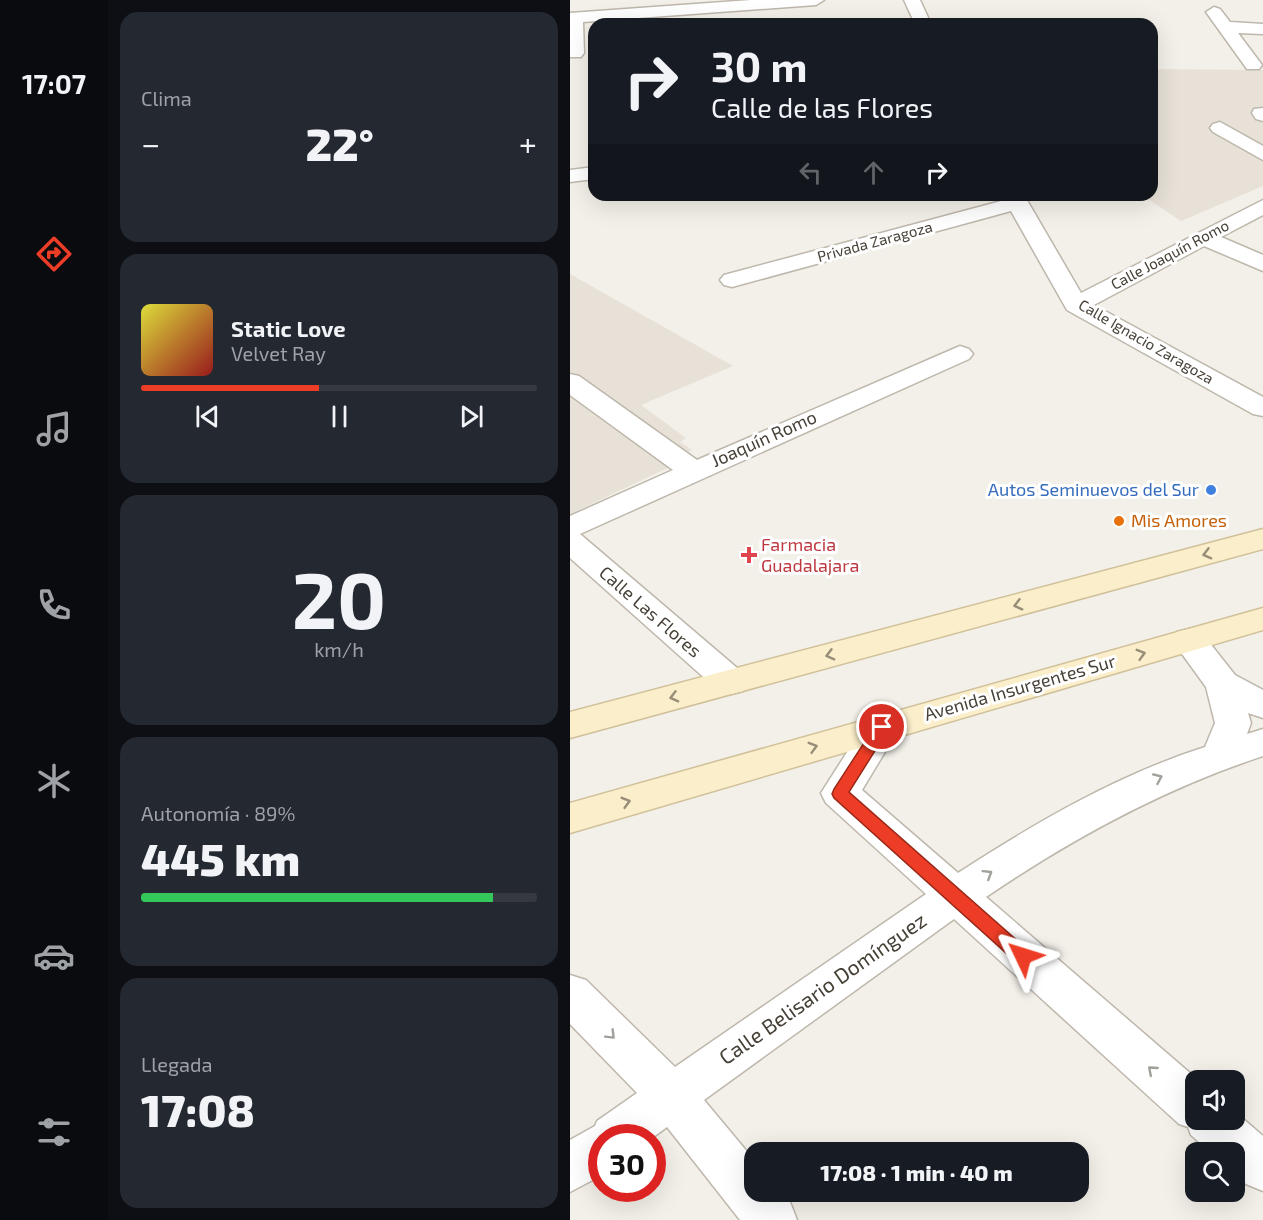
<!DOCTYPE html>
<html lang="es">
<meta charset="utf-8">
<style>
body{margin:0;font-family:"Exo 2",sans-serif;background:#242831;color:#f1f3f6;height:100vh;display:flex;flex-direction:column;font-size:22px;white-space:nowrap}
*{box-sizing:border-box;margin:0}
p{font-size:20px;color:#9ea1a6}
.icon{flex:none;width:33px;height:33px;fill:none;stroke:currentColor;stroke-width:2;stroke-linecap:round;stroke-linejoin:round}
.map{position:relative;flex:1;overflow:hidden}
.sheet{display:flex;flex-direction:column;gap:12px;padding:12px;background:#0d0f14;width:462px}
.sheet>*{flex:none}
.banner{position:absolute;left:18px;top:18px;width:570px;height:183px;border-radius:18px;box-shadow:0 6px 24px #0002;background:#171b24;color:#f1f3f6;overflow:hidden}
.controls{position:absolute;left:615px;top:1070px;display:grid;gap:12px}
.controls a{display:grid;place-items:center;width:60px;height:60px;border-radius:12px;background:#171b24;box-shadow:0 6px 24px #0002;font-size:30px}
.speed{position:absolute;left:18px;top:1124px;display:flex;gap:12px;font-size:30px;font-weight:700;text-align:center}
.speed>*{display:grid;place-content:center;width:78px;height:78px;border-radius:50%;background:#171b24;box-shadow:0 6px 24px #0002;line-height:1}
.speed .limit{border:9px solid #d22;background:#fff;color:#111}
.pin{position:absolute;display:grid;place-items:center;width:51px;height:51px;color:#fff;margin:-26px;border:3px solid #fff;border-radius:50%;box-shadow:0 2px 6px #0007}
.me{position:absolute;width:66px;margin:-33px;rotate:311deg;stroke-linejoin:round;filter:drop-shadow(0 0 4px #0008)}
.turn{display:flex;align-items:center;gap:21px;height:126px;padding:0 24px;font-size:27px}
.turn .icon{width:78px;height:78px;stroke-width:2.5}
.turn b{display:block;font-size:42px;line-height:51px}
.lanes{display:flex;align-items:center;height:57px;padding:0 24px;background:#0003;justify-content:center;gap:30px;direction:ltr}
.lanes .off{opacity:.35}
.big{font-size:45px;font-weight:800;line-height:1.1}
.sheet .card{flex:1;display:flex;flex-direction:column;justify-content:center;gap:9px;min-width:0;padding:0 21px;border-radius:18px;background:#242831}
.sheet .dial{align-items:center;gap:0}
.dial b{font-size:78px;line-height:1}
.song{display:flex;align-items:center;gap:18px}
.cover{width:72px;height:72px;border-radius:9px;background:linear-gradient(135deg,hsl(60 70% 55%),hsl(0 70% 35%))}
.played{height:6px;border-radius:3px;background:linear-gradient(90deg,#ed3d26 45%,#363941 45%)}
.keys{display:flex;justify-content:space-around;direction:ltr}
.heat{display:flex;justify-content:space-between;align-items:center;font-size:33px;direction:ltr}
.charge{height:9px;border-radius:4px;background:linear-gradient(90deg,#34c759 89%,#363941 0)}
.trip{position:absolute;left:174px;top:1142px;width:345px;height:60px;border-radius:18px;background:#171b24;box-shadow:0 6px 24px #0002;font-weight:800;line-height:60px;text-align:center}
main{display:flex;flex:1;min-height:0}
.menu{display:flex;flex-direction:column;width:108px;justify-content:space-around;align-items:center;background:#090b0e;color:#9ea1a6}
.menu .icon{width:42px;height:42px}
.menu .selected{color:#ed3d26}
.menu b{font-size:27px;color:#f1f3f6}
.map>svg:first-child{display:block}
.residential{fill:#e7e1d7}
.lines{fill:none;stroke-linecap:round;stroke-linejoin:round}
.street-casing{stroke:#beb7ac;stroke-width:3}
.secondary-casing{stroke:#d0c19a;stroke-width:3}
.street{fill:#fff;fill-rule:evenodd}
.secondary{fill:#fbeeca;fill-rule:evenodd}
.oneway{stroke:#978e79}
.oneway2{stroke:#a2a09b}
.route{fill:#ed3d26;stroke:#9a2819;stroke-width:1.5}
.shop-dot{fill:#3f7fe0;stroke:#fff;stroke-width:2}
.food-dot{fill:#e8710a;stroke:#fff;stroke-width:2}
.health-dot{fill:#e0444e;stroke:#fff;stroke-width:2}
.labels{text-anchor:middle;stroke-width:6;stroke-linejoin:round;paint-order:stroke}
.far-street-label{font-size:15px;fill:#464037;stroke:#fff}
.street-label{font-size:18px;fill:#464037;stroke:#fff}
.shop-label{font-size:18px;fill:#366cbe;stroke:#fff;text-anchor:end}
.food-label{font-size:18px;fill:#c56008;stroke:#fff;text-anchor:start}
.health-label{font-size:18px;fill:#be3a42;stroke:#fff;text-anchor:start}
.near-street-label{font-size:21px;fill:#464037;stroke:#fff}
</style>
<main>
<nav class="menu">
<b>17:07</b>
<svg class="icon selected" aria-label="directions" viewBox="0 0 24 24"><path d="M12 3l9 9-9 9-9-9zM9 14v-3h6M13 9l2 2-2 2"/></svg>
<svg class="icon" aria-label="music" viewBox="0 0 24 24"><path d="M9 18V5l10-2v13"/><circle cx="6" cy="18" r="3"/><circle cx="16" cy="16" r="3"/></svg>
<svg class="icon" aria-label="phone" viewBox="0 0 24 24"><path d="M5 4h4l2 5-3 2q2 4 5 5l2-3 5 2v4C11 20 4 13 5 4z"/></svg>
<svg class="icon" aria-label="climate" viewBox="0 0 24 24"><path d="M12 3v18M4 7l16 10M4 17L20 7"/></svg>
<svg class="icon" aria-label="car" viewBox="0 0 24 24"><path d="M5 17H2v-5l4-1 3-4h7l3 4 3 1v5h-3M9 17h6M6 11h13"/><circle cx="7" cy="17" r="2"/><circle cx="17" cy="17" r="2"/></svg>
<svg class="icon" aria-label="filters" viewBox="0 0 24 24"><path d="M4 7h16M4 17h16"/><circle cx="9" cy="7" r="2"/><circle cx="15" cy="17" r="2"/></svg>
</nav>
<section class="sheet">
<div class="card"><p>Clima</p>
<div class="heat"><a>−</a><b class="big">22°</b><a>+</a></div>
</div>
<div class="card">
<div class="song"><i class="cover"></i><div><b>Static Love</b><p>Velvet Ray</p></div></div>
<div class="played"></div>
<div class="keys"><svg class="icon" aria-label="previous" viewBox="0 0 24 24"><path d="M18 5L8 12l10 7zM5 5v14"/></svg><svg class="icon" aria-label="pause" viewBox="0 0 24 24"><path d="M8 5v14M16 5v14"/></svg><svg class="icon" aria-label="next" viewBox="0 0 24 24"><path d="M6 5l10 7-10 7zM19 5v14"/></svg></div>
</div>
<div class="card dial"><b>20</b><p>km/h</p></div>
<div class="card"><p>Autonomía · 89%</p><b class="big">445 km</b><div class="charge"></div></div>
<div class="card"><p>Llegada</p><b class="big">17:08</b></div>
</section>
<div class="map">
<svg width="693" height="1220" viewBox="0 0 693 1220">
<rect width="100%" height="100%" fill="#f3f0e9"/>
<!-- residential -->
<g class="residential">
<path d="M582,69L693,70V186L611,221L572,195H582V85L589,83L582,76Z"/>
<path d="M0,274L163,366L71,405L116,438L110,442L122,450L118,452L123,456L0,514Z"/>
</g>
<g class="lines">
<!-- street casing -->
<g class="street-casing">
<g id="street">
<path d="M181,0H254L246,5L13,22L14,53L11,57H0V13Z"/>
<path d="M334,0H350L361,24H345Z"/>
<path d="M644,7L650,9L660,22L693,24V34L668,33L692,65L689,69H677L636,12Z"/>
<path d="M693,108V121L686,119L682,113L684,109Z"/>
<path d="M650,122L693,146V160L643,132L640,128L643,124Z"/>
<path d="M24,167V179L0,182V170Z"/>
<path d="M432,195H454L511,293L693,200V215L651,237L693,255V271L634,246L524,305L693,397V416L683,414L497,310L441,211L162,287L154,285L150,280L154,275L435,200Z"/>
<path d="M390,346L399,349L403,354L399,359L10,534L173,673L179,682L173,691L161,694L149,691L0,558V516L103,470L0,395V374L9,376L127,460Z"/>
<path d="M619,629L631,632L665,675L693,690V718L678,713L681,723L677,734L693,729V756C593,789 503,838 416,897L628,1080H626V1119H664V1111L693,1136V1191L676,1184L664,1174V1152H640L621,1135L618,1127L609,1124L384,919L134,1100L184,1160V1191H210L220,1202L227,1220H170L97,1127L82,1138L32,1137V1175L0,1192V1140L25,1126L27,1121L67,1093L0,1024V975L16,980L105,1067L356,894L256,803L251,793L299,718L312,714L325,718L330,727L292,790L388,873C465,823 547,775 635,747L645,723L636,687L602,640L607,632Z"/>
</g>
</g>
<!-- secondary casing -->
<g class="secondary-casing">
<g id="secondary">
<path d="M693,529V549L0,738V712Z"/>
<path d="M693,608V630L0,833V803Z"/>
</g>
</g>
<!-- street -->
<use href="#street" class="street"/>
<!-- secondary -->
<use href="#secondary" class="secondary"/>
</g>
<!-- one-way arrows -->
<defs><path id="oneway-chevron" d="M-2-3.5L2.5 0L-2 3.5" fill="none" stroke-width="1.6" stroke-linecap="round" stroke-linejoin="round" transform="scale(1.5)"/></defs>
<g class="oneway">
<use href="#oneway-chevron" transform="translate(637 554) rotate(165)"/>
<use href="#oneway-chevron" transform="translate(448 605) rotate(165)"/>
<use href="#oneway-chevron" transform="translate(571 654) rotate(-16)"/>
<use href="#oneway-chevron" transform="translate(260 655) rotate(165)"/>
<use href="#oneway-chevron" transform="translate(104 697) rotate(165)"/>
<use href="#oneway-chevron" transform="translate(243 747) rotate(-16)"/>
<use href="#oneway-chevron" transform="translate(56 802) rotate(-16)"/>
</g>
<g class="oneway2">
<use href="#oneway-chevron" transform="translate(588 778) rotate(-24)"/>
<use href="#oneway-chevron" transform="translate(418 874) rotate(-32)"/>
<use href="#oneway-chevron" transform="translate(41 1035) rotate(45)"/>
<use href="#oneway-chevron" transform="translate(582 1070) rotate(-139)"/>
</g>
<!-- route -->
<path class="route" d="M312,722L320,727L279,792L459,951L461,956L459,962L453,964L446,962L264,798L262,794L264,789L307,723Z"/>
<!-- markers -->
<circle class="shop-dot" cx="641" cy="490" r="6"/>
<circle class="food-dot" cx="549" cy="521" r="6"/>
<path class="health-dot" d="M176 546h6v6h6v6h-6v6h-6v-6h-6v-6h6z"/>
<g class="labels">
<!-- far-street labels -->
<g class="far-street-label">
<text transform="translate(305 242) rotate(-15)" y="5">Privada Zaragoza</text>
<text transform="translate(600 255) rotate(-28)" y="5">Calle Joaquín Romo</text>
<text transform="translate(576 342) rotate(30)" y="5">Calle Ignacio Zaragoza</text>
</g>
<!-- street labels -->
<g class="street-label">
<text transform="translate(194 439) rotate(-24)" y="6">Joaquín Romo</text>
<text transform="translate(80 612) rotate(41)" y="6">Calle Las Flores</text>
<text transform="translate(450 688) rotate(-16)" y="6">Avenida Insurgentes Sur</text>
</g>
<!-- shop labels -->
<g class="shop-label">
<text x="629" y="496">Autos Seminuevos del Sur</text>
</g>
<!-- food labels -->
<g class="food-label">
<text x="561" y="527">Mis Amores</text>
</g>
<!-- health labels -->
<g class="health-label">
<text x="191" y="551">Farmacia<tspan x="191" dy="21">Guadalajara</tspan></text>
</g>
<!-- near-street labels -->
<g class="near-street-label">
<text transform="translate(253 989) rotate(-35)" y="7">Calle Belisario Domínguez</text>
</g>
</g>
</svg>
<div class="controls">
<a><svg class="icon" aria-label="sound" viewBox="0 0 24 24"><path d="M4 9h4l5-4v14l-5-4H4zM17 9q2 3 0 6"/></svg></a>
<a><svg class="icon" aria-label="search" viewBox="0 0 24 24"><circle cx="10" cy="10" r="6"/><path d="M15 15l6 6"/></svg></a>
</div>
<div class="speed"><div class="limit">30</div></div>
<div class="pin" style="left:312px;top:727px;background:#d93025"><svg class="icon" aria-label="arrive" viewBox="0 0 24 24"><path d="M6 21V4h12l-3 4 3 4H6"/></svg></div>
<svg class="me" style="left:453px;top:956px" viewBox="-20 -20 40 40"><path d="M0-17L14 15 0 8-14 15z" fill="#ed3d26" stroke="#fff" stroke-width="4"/></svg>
<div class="trip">17:08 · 1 min · 40 m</div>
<div class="banner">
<div class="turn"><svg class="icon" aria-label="right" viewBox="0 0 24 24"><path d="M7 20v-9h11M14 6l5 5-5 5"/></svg><div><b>30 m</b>Calle de las Flores</div></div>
<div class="lanes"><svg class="icon off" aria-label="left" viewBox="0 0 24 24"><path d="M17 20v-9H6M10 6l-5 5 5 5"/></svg><svg class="icon off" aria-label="ahead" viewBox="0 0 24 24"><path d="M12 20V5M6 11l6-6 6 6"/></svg><svg class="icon" aria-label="right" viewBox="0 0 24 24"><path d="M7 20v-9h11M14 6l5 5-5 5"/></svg></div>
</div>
</div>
</main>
